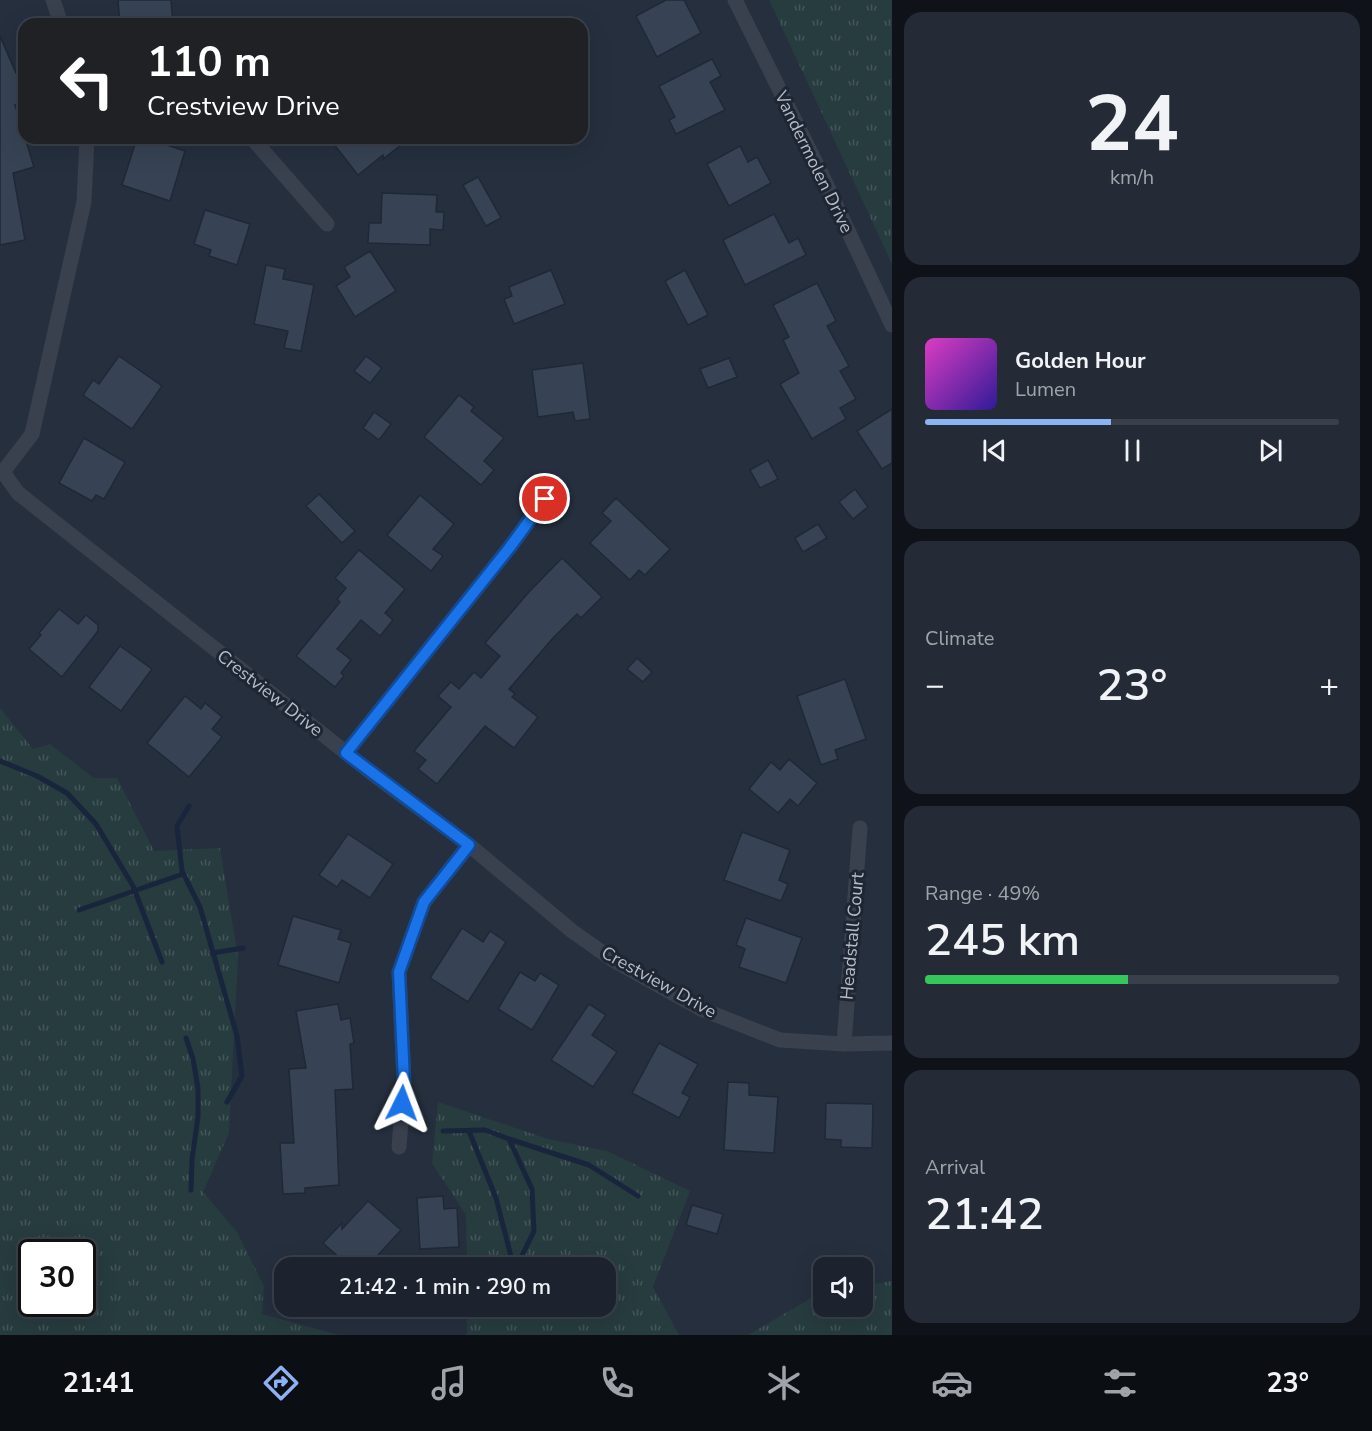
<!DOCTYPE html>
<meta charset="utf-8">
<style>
body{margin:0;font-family:"Nunito Sans",sans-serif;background:#252b36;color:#f1f3f6;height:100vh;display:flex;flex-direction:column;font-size:22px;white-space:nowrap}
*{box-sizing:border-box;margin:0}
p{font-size:20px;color:#a0a4aa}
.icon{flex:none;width:33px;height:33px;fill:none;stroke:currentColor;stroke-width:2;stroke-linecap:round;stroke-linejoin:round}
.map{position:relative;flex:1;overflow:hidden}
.details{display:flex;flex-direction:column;gap:12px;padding:12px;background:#0f1319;width:480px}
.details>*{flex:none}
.guide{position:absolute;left:18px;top:18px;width:570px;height:126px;border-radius:18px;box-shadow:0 6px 24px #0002,0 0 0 2px #3a404a;background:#202124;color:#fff;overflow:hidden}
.tools{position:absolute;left:813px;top:1257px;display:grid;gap:12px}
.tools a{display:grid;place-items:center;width:60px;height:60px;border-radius:12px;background:#1c232e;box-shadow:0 6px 24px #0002,0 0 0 2px #3a404a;font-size:30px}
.speed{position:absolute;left:18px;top:1239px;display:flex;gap:12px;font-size:30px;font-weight:700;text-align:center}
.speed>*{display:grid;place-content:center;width:78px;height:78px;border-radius:50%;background:#1c232e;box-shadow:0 6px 24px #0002,0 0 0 2px #3a404a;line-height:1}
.speed .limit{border:3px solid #111;border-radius:9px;background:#fff;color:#111}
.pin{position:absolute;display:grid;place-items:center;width:51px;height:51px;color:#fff;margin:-26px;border:3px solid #fff;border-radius:50%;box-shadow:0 2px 6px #0007}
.me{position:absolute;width:66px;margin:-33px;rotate:3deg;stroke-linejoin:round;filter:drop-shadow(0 0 4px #0008)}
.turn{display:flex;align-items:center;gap:21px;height:126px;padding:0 30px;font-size:27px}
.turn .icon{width:78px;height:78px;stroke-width:2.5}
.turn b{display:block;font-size:42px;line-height:51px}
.big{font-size:45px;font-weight:600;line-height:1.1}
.details .card{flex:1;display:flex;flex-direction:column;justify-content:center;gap:9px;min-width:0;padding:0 21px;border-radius:18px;background:#252b36}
.details .dial{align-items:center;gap:0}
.dial b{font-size:78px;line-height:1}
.song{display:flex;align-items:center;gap:18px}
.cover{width:72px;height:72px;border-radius:9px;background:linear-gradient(135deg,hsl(310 70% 55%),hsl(250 70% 35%))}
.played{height:6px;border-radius:3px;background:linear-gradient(90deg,#8cb2f6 45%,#3a404a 45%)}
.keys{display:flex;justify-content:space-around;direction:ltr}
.heat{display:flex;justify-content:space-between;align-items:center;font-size:33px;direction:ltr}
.charge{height:9px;border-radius:4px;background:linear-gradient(90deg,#34c759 49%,#3a404a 0)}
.trip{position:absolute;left:274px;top:1257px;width:342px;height:60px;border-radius:18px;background:#1c232e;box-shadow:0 6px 24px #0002,0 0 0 2px #3a404a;font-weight:600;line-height:60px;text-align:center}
.menu{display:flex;height:96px;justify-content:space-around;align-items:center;background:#0b0e12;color:#a0a4aa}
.menu .icon{width:42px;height:42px}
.menu .current{color:#8cb2f6}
.menu b{font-size:27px;color:#f1f3f6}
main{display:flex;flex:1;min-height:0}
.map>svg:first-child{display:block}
.grass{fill:url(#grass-tufts);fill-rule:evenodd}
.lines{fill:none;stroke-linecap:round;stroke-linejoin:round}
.stream{stroke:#18253c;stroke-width:5}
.building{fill:#374354;stroke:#202835;stroke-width:1.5}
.minor{stroke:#39414e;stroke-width:15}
.route-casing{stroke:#114b97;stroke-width:15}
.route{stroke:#1a73e8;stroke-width:10}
.labels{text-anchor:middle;stroke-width:6;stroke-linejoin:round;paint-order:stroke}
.street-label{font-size:18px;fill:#b5bcc9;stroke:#1e2633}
</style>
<main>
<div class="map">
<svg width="892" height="1335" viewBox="0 0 892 1335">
<defs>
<pattern id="grass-tufts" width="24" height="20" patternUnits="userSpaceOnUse" patternTransform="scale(1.5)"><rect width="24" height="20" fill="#273c3f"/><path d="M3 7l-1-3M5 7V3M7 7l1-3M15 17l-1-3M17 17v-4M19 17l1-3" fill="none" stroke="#445659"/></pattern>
</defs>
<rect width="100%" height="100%" fill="#252f3e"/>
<!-- grass -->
<g class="grass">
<path d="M769,0H892V264Z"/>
<path d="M0,708L33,749L50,744L94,778H117L154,851L220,848L238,957L229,1133L203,1192L237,1232L264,1286L262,1314L339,1335H0ZM32,1252H82V1304H32Z"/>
<path d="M438,1102L548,1139L607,1151L690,1191L653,1287L679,1335H467V1307L606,1306V1268L467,1267L466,1215L432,1163Z"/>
<path d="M892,1281V1335H748L820,1293H823L824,1306H862L863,1286Z"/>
</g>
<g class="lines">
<!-- stream -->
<g class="stream">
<path d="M0,761L37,776L67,793L96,824L133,886L162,962"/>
<path d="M189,806L177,826L182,871L200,907L237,1036L242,1076L227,1102"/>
<path d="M79,910L183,874"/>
<path d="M212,953L243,948"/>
<path d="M186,1038L193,1059L198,1088V1117L192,1159L191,1190"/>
<path d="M443,1131L485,1130L509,1139L532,1189L534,1231L516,1268"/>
<path d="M469,1131L496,1198L514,1268"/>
<path d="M509,1139L589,1165L638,1196"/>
</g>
</g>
<!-- building -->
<g class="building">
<path d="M118,0H171L173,24H120Z"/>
<path d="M666,0H684L701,33L657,57L636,16Z"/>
<path d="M0,36L16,73L24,70V102L15,105L34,167L13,173L25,240L0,245Z"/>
<path d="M712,59L721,76L710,82L725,110L676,134L669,120L675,117L659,86Z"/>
<path d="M137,138H146L185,151L170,201L122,185Z"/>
<path d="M329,138H410L383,159V155L358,175Z"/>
<path d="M740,146L748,162L757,157L771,183L729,206L707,164Z"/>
<path d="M478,177L501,218L486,226L463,185Z"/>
<path d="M382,193L437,195L436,212H444L443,230L430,229V245L368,243L369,223H381Z"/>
<path d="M205,210L250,224L237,265L209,256L211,250L194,244Z"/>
<path d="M774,214L789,243L798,238L806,255L745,285L723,240Z"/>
<path d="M370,251L396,291L355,317L336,286L350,277L344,267Z"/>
<path d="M266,265L285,269L283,279L314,285L301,351L284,348L288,331L254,324Z"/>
<path d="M551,270L565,304L514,324L504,299L512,296L509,287Z"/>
<path d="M685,270L708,315L688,325L665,281Z"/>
<path d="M817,283L836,321L827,326L849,366L840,371L856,399L840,408L846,419L812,439L780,384L799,373L783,340L789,337L773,305Z"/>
<path d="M119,356L162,386L132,429L83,395L93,380L99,384Z"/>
<path d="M366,356L382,368L370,383L354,371Z"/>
<path d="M729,358L737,377L708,388L700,369Z"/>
<path d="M583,363L590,419L575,421L573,412L538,417L532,370Z"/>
<path d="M459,395L474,407L471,411L504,438L484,461L494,470L481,485L424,437Z"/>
<path d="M892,409V463L882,469L857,431Z"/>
<path d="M374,412L391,424L379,440L363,428Z"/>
<path d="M84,438L125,462L104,499L96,495L92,501L59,483Z"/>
<path d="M768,460L778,479L760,488L750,470Z"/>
<path d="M855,489L868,507L853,519L839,502Z"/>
<path d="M319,494L355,531L342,543L306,506Z"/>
<path d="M420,495L454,524L433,549L443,556L431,571L387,535Z"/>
<path d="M616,498L670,549L645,575L639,570L630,580L590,543L611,521L602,513Z"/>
<path d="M818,524L827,538L803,552L795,538Z"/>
<path d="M359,550L405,589L385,613L393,620L380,636L361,620L337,649L351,660L341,673L344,676L335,687L296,656L340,602L337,599L346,588L335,578Z"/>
<path d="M562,558L602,597L581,618L577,614L553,638L509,689L515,694L512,697L538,717L514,748L485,726L437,784L418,769L426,760L414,751L451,707L438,696L451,682L459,689L474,672L481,678L500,656L485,643L529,592Z"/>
<path d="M59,609L78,624L86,615L98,625V631L62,677L29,649L41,635L39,633Z"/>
<path d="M120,646L152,669L121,711L89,687Z"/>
<path d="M637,658L652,672L643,682L627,669Z"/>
<path d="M845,679L866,739L835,750L838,759L821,765L797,696Z"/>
<path d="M185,696L201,709L205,703L222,717L212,729L222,737L189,777L147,743Z"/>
<path d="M789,759L817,783L798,806L790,799L778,813L749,789L771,762L780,770Z"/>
<path d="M742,832L790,850L779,880L788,884L781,901L724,880Z"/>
<path d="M348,834L393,864L370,898L342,880L337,887L319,875Z"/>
<path d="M293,916L341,930L338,939L351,943L339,983L278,965Z"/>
<path d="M746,918L802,938L786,983L739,967L745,949L736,945Z"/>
<path d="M462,928L483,942L490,931L506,942L468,1002L430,978Z"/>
<path d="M520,972L535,981L540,973L559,985L532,1030L498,1009Z"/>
<path d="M338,1004L341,1020L350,1018L354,1043L350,1044L353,1089L335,1090L339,1185L305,1188V1193L283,1194L280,1143H294L289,1069L306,1068L296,1011Z"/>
<path d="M589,1004L606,1015L592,1035L617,1052L593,1087L551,1060Z"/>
<path d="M659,1043L698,1064L682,1093L690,1097L679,1118L632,1093Z"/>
<path d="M728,1082L749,1083V1095L778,1097L774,1153L724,1150Z"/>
<path d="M826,1103L873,1104L872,1148L841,1147V1140L825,1139Z"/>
<path d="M443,1196L444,1209L457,1208L459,1247L420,1249L417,1198Z"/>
<path d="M368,1201L401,1230L366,1268L358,1260L351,1268L323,1243L342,1223V1229Z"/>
<path d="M692,1205L723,1214L717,1234L686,1225Z"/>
</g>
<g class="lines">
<!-- minor -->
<g class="minor">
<path d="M53,0L61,24"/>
<path d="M735,0L821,173L892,325"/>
<path d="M87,138L84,202L32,434L3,472L18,493L378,778L469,845L572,931L613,960L701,1009L780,1040L844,1044L892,1043"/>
<path d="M252,138L327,224"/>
<path d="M346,753L510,547L556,483"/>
<path d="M844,1044L860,828"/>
<path d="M399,1147L404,1081L399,972L424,902L469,845"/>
</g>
</g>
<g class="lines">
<!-- route casing -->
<g class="route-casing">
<path id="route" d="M402,1103L404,1081L399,972L424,902L469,845L346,753L510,547L545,499"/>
</g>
<!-- route -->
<use href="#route" class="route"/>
</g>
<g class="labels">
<!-- street labels -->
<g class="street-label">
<text transform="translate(814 162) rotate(64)" y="6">Vandermolen Drive</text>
<text transform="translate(270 693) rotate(38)" y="6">Crestview Drive</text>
<text transform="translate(852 936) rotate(-85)" y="6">Headstall Court</text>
<text transform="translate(659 982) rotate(29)" y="6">Crestview Drive</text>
</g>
</g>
</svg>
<div class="tools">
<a><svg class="icon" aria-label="sound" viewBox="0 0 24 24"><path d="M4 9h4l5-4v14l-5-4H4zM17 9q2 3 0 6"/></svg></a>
</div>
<div class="speed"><div class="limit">30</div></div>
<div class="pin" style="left:545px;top:499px;background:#d93025"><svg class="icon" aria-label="arrive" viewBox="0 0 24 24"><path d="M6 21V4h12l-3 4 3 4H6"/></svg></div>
<svg class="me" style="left:402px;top:1103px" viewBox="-20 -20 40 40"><path d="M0-17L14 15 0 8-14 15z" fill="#1a73e8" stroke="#fff" stroke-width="4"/></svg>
<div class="trip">21:42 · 1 min · 290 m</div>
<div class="guide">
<div class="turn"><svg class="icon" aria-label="left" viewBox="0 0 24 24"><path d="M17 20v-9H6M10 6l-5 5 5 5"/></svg><div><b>110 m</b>Crestview Drive</div></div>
</div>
</div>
<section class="details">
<div class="card dial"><b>24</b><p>km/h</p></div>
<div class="card">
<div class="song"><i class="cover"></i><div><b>Golden Hour</b><p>Lumen</p></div></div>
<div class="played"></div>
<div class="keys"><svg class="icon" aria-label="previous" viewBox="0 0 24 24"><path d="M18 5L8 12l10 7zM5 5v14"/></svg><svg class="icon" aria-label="pause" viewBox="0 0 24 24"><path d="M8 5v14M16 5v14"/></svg><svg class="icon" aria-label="next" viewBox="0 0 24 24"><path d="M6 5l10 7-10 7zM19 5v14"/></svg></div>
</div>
<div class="card"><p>Climate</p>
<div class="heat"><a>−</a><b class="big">23°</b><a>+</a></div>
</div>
<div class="card"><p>Range · 49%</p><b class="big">245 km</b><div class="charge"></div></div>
<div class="card"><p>Arrival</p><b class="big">21:42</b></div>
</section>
</main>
<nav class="menu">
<b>21:41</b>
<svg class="icon current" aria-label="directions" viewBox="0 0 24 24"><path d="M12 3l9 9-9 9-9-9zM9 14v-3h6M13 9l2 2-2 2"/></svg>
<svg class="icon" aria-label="music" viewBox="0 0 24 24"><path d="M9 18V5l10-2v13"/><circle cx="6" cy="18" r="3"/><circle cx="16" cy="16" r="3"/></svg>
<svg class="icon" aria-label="phone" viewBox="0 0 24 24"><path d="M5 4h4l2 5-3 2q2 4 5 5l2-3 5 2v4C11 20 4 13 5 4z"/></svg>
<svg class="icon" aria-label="climate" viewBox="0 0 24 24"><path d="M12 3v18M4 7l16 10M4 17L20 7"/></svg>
<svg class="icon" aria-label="car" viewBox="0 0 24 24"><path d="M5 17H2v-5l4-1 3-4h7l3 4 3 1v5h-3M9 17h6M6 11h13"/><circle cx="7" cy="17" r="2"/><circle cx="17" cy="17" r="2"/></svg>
<svg class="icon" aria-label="filters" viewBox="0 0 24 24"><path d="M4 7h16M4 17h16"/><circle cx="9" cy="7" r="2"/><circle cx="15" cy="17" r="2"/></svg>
<b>23°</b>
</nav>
